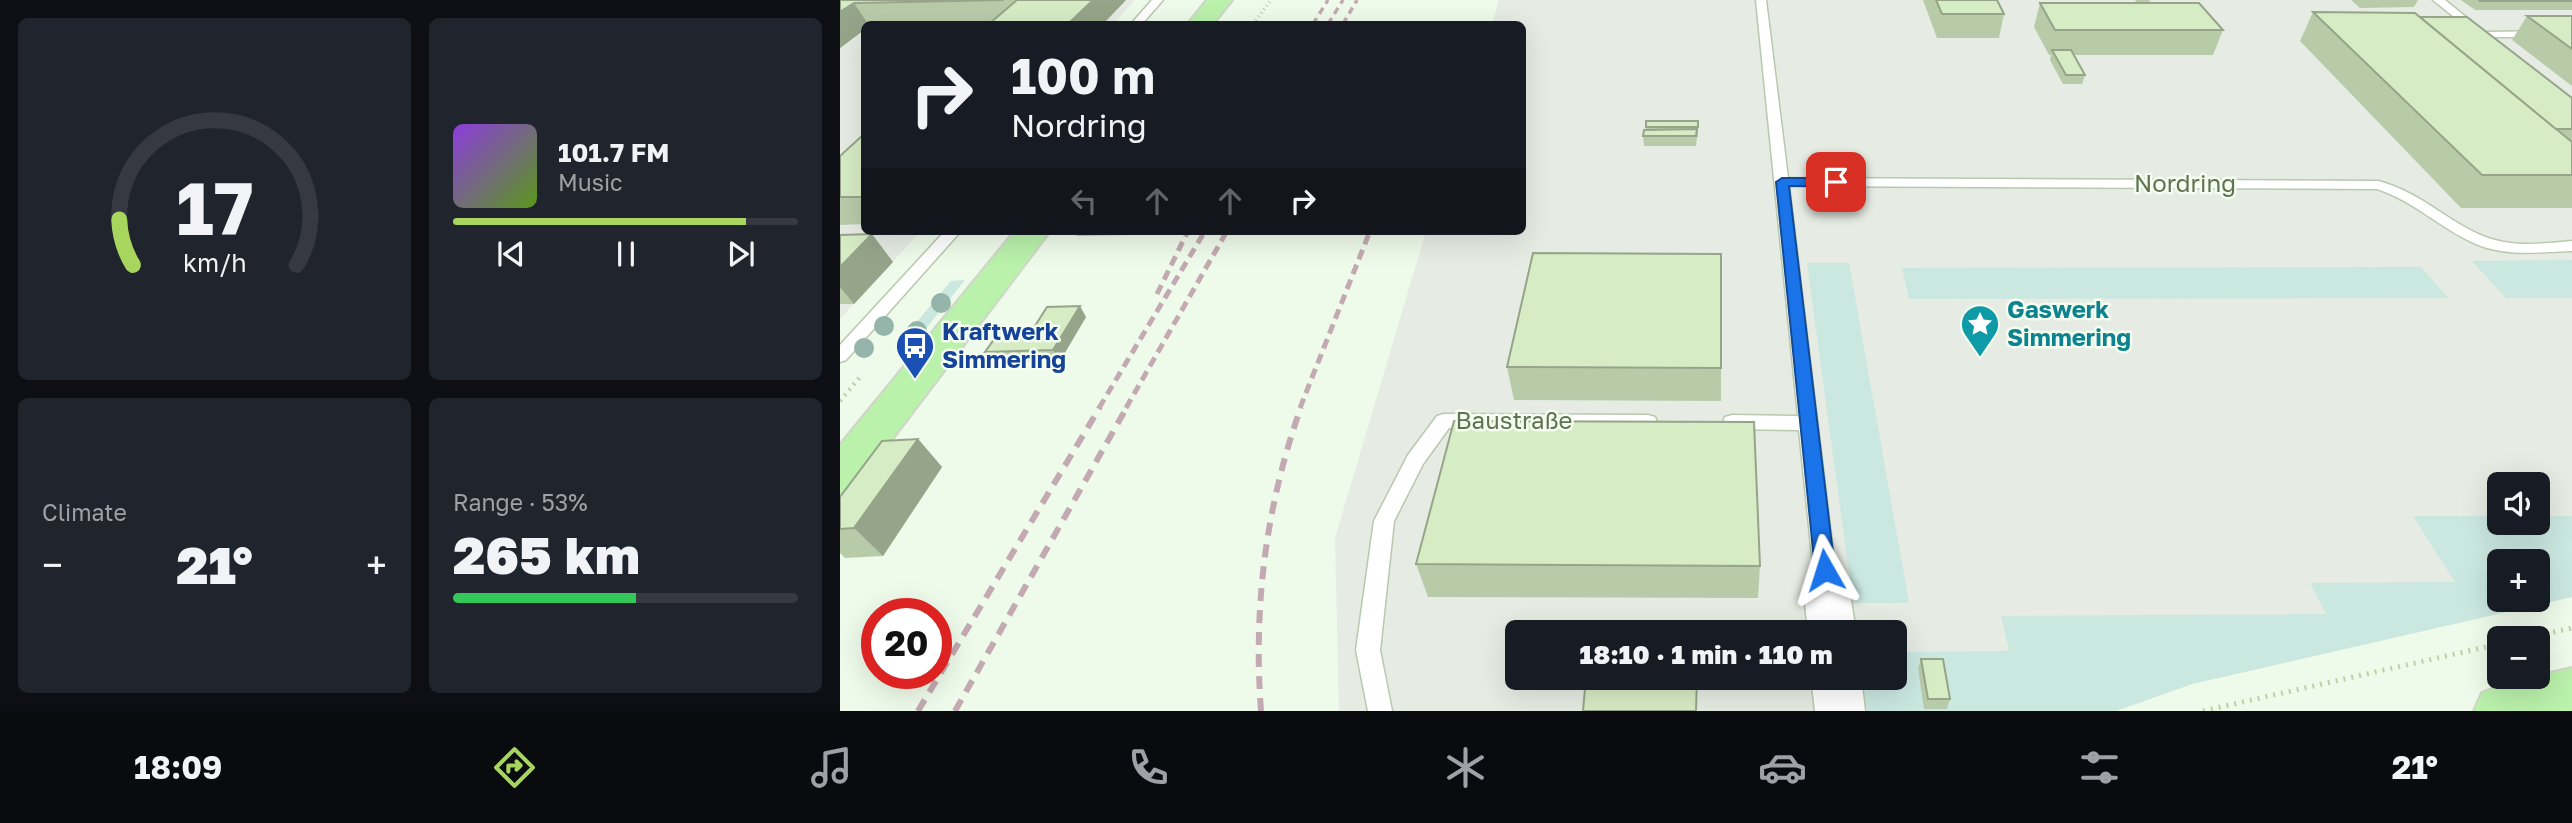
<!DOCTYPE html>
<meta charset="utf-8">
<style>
body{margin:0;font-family:"Golos Text",sans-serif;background:#20242c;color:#f1f3f6;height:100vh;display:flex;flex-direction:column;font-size:26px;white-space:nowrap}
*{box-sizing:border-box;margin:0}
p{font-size:23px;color:#9ea1a6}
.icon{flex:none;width:38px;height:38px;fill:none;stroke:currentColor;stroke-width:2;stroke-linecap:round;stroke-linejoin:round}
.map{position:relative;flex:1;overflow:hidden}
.details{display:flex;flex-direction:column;gap:18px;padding:18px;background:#0d0f14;width:840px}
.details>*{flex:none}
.hud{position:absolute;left:21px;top:21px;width:665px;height:214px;border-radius:10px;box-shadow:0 7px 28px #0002;background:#171b24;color:#f1f3f6;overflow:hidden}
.fabs{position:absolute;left:1647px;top:472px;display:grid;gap:14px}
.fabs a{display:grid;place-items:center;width:63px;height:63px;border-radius:10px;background:#171b24;box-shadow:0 7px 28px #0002;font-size:35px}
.speed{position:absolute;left:21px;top:598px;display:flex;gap:14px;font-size:35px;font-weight:700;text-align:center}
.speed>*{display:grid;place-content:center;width:91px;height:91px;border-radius:50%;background:#171b24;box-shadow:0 7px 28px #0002;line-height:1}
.speed .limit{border:10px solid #d22;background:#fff;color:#111}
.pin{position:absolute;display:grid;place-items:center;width:60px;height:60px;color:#fff;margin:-30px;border-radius:14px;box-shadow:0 4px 10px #0006}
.me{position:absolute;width:77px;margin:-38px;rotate:354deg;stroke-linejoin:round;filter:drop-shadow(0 0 5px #0008)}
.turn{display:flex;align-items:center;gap:24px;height:147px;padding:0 35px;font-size:32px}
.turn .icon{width:91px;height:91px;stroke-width:2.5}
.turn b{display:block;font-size:49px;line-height:60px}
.lanes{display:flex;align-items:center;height:66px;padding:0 35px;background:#0003;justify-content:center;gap:35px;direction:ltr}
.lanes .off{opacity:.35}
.big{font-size:52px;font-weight:800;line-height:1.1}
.details .card{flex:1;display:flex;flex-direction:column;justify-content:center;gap:10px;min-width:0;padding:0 24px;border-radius:10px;background:#20242c}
.details .dial{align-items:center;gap:0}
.dial svg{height:182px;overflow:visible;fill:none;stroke:#363941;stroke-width:7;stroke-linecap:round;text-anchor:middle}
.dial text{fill:#f1f3f6;stroke:none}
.song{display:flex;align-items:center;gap:21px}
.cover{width:84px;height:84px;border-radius:10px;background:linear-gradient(135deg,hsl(270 70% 55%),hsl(90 70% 35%))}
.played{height:7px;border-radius:4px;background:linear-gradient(90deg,#a8d55e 85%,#363941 85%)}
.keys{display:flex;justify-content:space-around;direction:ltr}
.heat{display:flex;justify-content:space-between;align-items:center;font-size:38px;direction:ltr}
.charge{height:10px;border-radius:5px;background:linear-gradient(90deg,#34c759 53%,#363941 0)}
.details .tiles{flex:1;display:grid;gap:18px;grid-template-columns:repeat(2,1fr)}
.trip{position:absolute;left:665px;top:620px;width:402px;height:70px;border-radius:10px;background:#171b24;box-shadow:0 7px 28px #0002;font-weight:800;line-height:70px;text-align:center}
.menu{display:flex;height:112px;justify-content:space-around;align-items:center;background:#090b0e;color:#9ea1a6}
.menu .icon{width:49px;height:49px}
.menu .on{color:#a8d55e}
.menu b{font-size:32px;color:#f1f3f6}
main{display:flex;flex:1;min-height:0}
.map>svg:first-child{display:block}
.industrial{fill:#e6ece3;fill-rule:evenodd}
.green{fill:#cae7e0;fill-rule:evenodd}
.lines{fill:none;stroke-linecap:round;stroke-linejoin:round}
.service-casing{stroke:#b9c8ae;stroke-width:3}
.minor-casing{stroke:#b9c8ae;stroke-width:3}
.primary-casing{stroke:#d0d5ca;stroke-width:4}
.path-far2{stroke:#bbd2a8;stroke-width:3.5;stroke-dasharray:1 3.5;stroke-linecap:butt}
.path-far1{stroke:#bbd2a8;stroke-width:4.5;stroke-dasharray:2 5;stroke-linecap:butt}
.path{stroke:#bbd2a8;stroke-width:5;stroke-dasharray:2 6;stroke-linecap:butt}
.service{fill:#fff;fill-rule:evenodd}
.minor{fill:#fff;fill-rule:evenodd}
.primary{fill:#baf1ab;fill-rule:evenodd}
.rail-far2{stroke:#c3a9b1;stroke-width:3.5;stroke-dasharray:7 5;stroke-linecap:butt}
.rail-far1{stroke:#c3a9b1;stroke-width:5;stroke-dasharray:10 6;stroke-linecap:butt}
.rail{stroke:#c3a9b1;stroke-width:6;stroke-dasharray:13 9;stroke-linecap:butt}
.tree{fill:#95b5aa}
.wall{fill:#b8cba9}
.shaded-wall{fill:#96a58a}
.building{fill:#d6ecc5;stroke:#96a58a;stroke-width:2}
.route{fill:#1a73e8;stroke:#114b97;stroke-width:2}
.labels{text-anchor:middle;stroke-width:5;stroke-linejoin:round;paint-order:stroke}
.street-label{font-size:24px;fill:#617250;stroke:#f3fdf0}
.culture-label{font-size:24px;font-weight:bold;fill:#0d838f;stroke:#f3fdf0;text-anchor:start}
.transit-label{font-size:24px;font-weight:bold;fill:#164399;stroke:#f3fdf0;text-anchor:start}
</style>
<main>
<section class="details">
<div class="tiles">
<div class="card dial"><svg viewBox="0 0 100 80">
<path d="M14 69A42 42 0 1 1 86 69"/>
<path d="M14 69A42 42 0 0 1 8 49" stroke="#a8d55e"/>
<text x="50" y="56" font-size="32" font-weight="700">17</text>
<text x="50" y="72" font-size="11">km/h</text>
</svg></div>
<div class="card">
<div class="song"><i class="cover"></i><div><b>101.7 FM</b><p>Music</p></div></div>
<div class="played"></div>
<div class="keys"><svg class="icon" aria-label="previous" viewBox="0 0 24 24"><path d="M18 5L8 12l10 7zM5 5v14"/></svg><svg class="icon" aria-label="pause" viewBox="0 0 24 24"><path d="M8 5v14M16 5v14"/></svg><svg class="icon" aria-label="next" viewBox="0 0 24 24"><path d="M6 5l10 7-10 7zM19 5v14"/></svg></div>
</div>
<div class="card"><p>Climate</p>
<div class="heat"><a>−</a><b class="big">21°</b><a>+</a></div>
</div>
<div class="card"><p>Range · 53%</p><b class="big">265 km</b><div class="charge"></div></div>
</div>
</section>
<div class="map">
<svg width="1732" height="711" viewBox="0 0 1732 711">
<rect width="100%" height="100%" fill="#eefaea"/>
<!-- industrial -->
<g class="industrial">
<path d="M0,0H295L273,24H24V231H81L0,319Z"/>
<path d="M659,0H1732V597L1352,684L1276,711H499L495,538L586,231H682V24H652ZM1659,485H1698V523H1659ZM1659,562H1698V600H1659ZM677,632H1055V677H677Z"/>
</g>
<!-- green -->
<g class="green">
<path d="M1732,260V298H1666L1632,261Z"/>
<path d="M967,263H1009L1069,603H1013Z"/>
<path d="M1581,267L1608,298L1069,299L1062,268Z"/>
<path d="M125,280L71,347H56L111,281Z"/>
<path d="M1573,516H1659V523H1698V516H1732V597L1352,684L1276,711H1027L1022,677H1055V652L1169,651L1161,616L1486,614L1470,583L1615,582ZM1659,562H1698V600H1659Z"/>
</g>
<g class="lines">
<!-- service casing -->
<g class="service-casing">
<g id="service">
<path d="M312,0H323L302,24H291Z"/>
<path d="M916,0H926L948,178L1538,181C1585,193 1614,229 1655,240C1679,247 1707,243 1732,241V251C1700,252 1666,257 1636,244C1601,229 1574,201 1537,189L949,186L998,594L995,601L987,604L979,601L976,594L959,430L892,429L885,427L883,422L885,417L892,415L958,416Z"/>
<path d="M1593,0H1605L1644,32L1732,31V37H1639Z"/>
<path d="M105,231H121L6,360L0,362V345Z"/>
<path d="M604,414L808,415L815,417L817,422L815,427L808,429L609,428L583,464L554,521L540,650L552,711H528L516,650L534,521L568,455L597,416Z"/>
</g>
</g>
<!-- minor casing -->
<g class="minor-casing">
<g id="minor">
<path d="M987,574L1003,580L1010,594L1016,632H968L964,594L971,580Z"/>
<path d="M971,677H1021L1025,711H975Z"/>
</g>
</g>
<!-- primary casing -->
<g class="primary-casing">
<g id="primary">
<path d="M367,0H392L373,24H348Z"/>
<path d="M175,231H210L15,488L0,493V445Z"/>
<path d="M1732,668V711H1634L1642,693L1661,685Z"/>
</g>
</g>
<!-- path-far2 -->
<path class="path-far2" d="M413,24L431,0"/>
<!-- path-far1 -->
<path class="path-far1" d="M0,401L21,376"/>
<!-- path -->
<g class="path">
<path d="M1682,639L1732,628"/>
<path d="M1363,711L1659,644"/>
</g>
<!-- service -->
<use href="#service" class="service"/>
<!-- minor -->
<use href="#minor" class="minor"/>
<!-- primary -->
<use href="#primary" class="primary"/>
<!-- rail-far2 -->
<g class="rail-far2">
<path d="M473,24L488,0"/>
<path d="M488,24L503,0"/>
<path d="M503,24L517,0"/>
</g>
<!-- rail-far1 -->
<g class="rail-far1">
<path d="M317,294L348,231"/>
<path d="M259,408L365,231"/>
<path d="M286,408L387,231"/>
<path d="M460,408L530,231"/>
</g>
<!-- rail -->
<g class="rail">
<path d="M78,711L260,407"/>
<path d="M115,711L287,407"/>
<path d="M421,711C413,607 426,505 461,407"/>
</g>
</g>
<!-- trees -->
<g class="tree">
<circle cx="101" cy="303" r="10"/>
<circle cx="44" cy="326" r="10"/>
<circle cx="77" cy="331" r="10"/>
<circle cx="24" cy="348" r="10"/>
</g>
<!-- wall -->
<g class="wall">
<path d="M0,0H286L263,24H24V30L0,48Z"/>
<path d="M1083,0H1157L1164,14L1159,38H1097Z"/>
<path d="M1295,0H1310L1309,3L1383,30L1373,55H1233L1245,75L1242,84H1223L1210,60L1211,55H1209L1194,27L1200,3H1297Z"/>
<path d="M1511,0H1578L1574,7L1520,8Z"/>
<path d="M1621,0H1732V10H1635Z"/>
<path d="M1473,12L1580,17L1732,98V208H1621L1460,41Z"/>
<path d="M1687,16H1732V86L1672,40Z"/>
<path d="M806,121H858V137H857L856,146H804L803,136L806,130Z"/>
<path d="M24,134V224L0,225V156Z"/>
<path d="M234,231H295L292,235L237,236Z"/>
<path d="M0,235L53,262L14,304H0Z"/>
<path d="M246,317L220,361L153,363L145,352L193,329Z"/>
<path d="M667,367L881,368V401L674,400Z"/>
<path d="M78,439L102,467L43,556L5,558L0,553V497Z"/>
<path d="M576,564L920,566L918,598L588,597Z"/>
<path d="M1081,659L1110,699L1107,709H1084L1078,668Z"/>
</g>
<!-- shaded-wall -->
<g class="shaded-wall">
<path d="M253,0H286L263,24H228Z"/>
<path d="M14,3L28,24H24V30L0,48V12Z"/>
<path d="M32,234L53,262L14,304L0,287V267Z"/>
<path d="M240,306L246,317L220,361L213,350Z"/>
<path d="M78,439L102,467L43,556L14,528Z"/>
</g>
<!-- building -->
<g class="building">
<path d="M0,0H164L14,3L0,12Z"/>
<path d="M177,0H253L228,24H149Z"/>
<path d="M1096,0H1157L1164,14H1102Z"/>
<path d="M1639,0H1732V1H1640Z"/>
<path d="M1200,3H1359L1383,30H1215Z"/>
<path d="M1473,12L1575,13L1732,142V175H1642Z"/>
<path d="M1687,16H1732V49Z"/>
<path d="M1580,17H1627L1732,98V129H1716Z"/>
<path d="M1212,50H1231L1245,75H1226Z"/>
<rect x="806" y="121" width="52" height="6"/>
<path d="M857,129L856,136H803L804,130Z"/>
<path d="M24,134V197H0V156Z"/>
<path d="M32,234L0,267V235Z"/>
<path d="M693,253L881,254V368L667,367Z"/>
<path d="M240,306L213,350L145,352L160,331L193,329L207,307Z"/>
<path d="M614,421L914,422L920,566L576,564Z"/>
<path d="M78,439L14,528L0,529V497L42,441Z"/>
<path d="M1081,659H1103L1110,699H1088Z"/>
<path d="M746,677H857L856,711H743Z"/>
</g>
<!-- route -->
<path class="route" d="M942,178H996L1003,182L996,186H949L995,570L992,576L985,579L978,576L975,570L936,182Z"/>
<!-- icons -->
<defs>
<g id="sight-pin" transform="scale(2.0125)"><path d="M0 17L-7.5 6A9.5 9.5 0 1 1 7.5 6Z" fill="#0f9aa8" stroke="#f3fdf0"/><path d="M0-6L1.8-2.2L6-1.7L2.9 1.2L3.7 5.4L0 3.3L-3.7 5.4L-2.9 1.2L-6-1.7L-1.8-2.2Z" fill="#fff"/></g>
<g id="bus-pin" transform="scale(2.0125)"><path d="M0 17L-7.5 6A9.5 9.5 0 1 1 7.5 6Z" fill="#1a4fb4" stroke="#f3fdf0"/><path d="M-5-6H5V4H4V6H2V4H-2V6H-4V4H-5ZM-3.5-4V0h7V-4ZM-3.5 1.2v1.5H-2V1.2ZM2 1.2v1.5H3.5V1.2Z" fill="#fff"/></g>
</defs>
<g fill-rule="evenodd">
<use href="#sight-pin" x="1140" y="324"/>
<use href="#bus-pin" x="75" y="346"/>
</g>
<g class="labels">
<!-- street labels -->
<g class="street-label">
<text x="1345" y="192">Nordring</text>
<text x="674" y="429">Baustraße</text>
</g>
<!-- culture labels -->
<g class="culture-label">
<text x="1167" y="318">Gaswerk<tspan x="1167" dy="28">Simmering</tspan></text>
</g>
<!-- transit labels -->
<g class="transit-label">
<text x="102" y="340">Kraftwerk<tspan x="102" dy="28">Simmering</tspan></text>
</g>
</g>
</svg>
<div class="fabs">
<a><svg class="icon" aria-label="sound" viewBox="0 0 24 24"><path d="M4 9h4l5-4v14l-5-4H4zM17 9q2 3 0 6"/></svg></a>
<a>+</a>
<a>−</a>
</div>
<div class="speed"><div class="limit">20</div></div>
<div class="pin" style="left:996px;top:182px;background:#d93025"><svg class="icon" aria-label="arrive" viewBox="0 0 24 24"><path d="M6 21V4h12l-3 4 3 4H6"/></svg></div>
<svg class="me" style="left:985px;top:570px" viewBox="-20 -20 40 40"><path d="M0-17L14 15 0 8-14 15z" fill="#1a73e8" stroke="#fff" stroke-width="4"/></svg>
<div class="trip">18:10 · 1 min · 110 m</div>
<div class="hud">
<div class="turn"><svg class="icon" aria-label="right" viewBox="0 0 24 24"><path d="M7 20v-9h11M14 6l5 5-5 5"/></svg><div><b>100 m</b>Nordring</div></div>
<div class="lanes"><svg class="icon off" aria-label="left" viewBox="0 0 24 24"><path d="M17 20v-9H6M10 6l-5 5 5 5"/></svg><svg class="icon off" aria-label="ahead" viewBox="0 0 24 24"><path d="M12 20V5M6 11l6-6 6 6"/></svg><svg class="icon off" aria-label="ahead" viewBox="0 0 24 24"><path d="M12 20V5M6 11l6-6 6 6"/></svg><svg class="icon" aria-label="right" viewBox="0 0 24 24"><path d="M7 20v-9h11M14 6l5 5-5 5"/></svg></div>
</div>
</div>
</main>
<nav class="menu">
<b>18:09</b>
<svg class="icon on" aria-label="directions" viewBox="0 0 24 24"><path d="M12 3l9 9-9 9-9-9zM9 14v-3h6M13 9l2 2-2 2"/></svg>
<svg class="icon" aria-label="music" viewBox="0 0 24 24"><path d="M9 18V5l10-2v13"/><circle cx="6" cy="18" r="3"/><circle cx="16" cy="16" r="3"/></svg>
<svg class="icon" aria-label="phone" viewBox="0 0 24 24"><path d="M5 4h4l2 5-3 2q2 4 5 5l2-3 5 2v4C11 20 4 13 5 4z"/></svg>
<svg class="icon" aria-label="climate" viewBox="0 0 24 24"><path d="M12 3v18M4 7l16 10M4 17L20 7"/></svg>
<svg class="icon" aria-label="car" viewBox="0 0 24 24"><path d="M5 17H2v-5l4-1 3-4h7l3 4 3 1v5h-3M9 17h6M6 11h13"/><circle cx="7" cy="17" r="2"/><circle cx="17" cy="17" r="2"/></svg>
<svg class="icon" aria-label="filters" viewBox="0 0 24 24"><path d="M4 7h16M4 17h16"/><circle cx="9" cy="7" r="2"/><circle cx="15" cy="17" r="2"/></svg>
<b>21°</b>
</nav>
